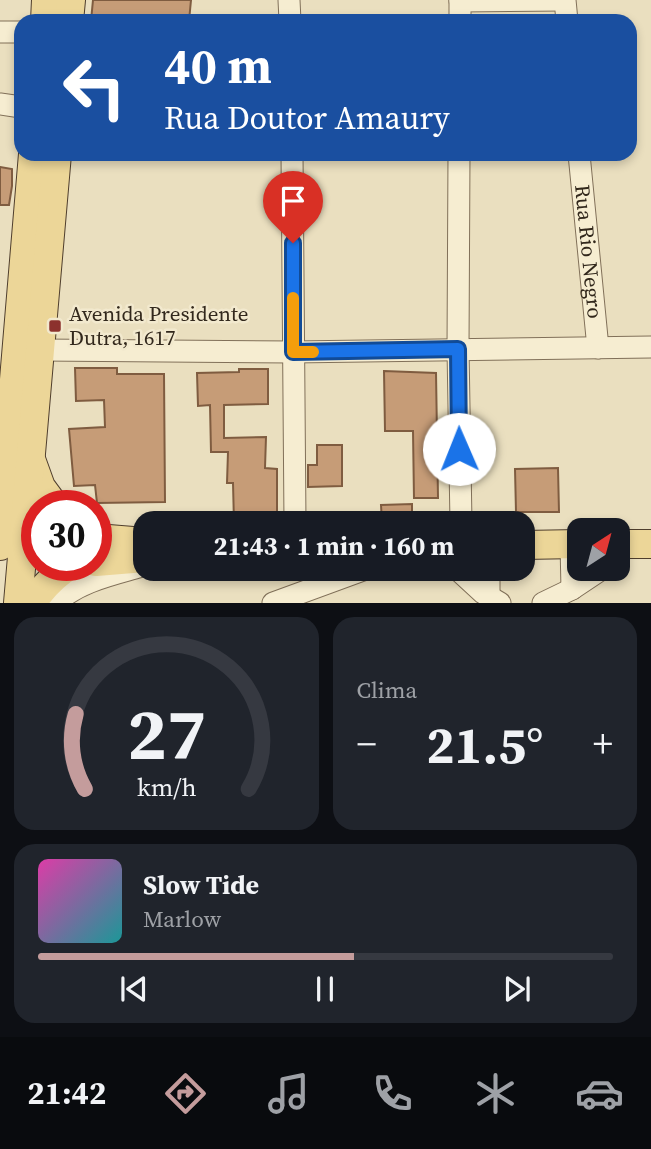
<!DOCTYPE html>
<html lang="pt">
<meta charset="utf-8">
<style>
body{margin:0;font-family:"Source Serif 4",serif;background:#20242c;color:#f1f3f6;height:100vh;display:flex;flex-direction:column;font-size:26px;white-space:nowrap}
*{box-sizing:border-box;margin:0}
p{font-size:23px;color:#9ea1a6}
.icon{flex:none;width:38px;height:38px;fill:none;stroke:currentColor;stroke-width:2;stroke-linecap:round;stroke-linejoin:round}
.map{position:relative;height:603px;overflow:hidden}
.sheet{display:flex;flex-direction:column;gap:14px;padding:14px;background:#0d0f14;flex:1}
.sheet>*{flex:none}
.banner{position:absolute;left:14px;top:14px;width:623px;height:147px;border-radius:21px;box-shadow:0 4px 10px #0003;background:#1a4fa0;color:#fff;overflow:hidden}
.needle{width:46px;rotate:36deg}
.controls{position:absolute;left:567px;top:518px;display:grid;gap:14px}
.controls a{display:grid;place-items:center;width:63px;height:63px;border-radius:14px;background:#171b24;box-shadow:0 4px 10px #0003;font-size:35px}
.speed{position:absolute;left:21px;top:490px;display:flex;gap:14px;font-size:35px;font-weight:700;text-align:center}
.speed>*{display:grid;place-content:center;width:91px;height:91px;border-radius:50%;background:#171b24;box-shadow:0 4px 10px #0003;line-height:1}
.speed .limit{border:10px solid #d22;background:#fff;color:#111}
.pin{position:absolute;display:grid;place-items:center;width:60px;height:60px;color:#fff;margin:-72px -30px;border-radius:50% 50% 50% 0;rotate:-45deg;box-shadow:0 0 7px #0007}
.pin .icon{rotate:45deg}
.me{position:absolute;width:77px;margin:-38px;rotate:359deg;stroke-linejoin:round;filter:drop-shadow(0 0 5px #0008)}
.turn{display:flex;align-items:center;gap:24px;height:147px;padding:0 35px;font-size:32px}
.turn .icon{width:91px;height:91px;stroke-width:2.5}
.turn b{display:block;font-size:49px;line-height:60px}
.big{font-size:52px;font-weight:700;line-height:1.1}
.sheet .card{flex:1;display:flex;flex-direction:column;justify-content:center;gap:10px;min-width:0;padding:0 24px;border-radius:21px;background:#20242c}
.sheet .dial{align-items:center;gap:0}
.dial svg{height:182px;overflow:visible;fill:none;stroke:#363941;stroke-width:7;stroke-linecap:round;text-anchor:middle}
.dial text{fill:#f1f3f6;stroke:none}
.song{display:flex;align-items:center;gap:21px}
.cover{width:84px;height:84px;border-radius:10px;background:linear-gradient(135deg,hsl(320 70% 55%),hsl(180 70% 35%))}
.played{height:7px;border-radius:4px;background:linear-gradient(90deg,#c49c9c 55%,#363941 55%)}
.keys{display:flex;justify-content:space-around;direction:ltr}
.heat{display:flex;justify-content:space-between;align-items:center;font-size:38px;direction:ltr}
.sheet .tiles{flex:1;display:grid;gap:14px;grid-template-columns:1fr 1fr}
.card:last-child{grid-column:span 2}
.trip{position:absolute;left:133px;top:511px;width:402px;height:70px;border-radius:21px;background:#171b24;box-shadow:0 4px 10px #0003;font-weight:700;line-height:70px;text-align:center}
.tabs{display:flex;height:112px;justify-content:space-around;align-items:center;background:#090b0e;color:#9ea1a6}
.tabs .icon{width:49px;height:49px}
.tabs .selected{color:#c49c9c}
.tabs b{font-size:32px;color:#f1f3f6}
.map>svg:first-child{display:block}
.building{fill:#c69c77;stroke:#7f5c40;stroke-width:2}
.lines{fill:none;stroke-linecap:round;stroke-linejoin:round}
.minor-casing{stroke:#817059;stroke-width:23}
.major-casing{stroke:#4f3e2d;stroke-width:30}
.minor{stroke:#f6edd1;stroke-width:21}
.major{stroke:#ecd698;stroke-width:28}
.route-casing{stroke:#114b97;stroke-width:18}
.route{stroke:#1a73e8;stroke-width:12}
.slow{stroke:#f59e0b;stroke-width:12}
.poi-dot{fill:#8c312d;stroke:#f2e9ce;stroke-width:2.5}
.labels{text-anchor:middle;stroke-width:5;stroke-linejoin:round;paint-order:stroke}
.street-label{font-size:21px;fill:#32281c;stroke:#f2e9ce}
.poi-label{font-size:21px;fill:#32281c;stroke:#f2e9ce;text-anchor:start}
</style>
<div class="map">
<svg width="651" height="603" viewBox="0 0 651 603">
<rect width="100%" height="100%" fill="#eadfbf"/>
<!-- building -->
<g class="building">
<path d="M93,0H191L189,21H91Z"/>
<path d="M0,167L12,169V186L9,205H0Z"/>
<path d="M75,368H117V374H164L165,502L97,503L95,485L74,486L69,429L105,427L104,400L76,401Z"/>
<path d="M239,369H268V404L224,405V438L266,437L265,468L277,469V523H234L233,483H227L228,452H211L210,405L198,406L197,373L239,372Z"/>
<path d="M384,371L436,373L438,498H414L413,431H385Z"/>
<path d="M317,445H342V486L308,487V465H317Z"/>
<path d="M558,468L559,512H516L515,469Z"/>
<path d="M412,504V523H382L381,505Z"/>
</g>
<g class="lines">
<!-- minor casing -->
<g class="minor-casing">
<g id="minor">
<path d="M289,0L290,21"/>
<path d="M565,0L567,21"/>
<path d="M460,1L564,0"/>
<path d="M460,21V0"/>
<path d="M0,32H21"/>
<path d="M0,104L21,107"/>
<path d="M292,154L295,523"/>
<path d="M459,154L458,349L461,523"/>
<path id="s1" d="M579,154L598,348"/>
<path d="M41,350L293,352L651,347"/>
<path d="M571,544L572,589"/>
<path d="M457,569L483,593L500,603"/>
<path d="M489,597V569"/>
<path d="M56,603C78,582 111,575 139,567"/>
<path d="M273,603L366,569"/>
<path d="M543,603L572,589L602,569"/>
</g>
</g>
<!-- major casing -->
<g class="major-casing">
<g id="major">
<path d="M45,21L46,0"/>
<path d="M69,21L71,0"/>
<path d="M32,462L41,487L55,506"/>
<path d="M96,538L145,542"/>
<path d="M618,544H651"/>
<path d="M523,545L579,544"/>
<path d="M0,546L33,154"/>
<path d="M96,562L145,558"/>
<path d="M18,603L57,154"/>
<path d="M32,603C43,587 54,575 71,565"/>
</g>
</g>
<!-- minor -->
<use href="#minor" class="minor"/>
<!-- major -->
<use href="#major" class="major"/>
</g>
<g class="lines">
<!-- route casing -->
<g class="route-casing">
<path id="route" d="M293,243V352L458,349L459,449"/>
</g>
<!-- route -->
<use href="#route" class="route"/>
<!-- slow -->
<path class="slow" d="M293,298V352H313"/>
</g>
<!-- markers -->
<rect class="poi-dot" x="48" y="319" width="14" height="14" rx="3.5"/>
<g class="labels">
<!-- street labels -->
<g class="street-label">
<text dy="7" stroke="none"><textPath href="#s1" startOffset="98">Rua Rio Negro</textPath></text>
</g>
<!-- poi labels -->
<g class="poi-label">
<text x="69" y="321">Avenida Presidente<tspan x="69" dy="24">Dutra, 1617</tspan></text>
</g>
</g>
</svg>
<div class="controls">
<a><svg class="needle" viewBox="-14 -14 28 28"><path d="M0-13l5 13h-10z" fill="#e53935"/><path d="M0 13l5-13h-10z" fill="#9ea1a6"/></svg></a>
</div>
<div class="speed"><div class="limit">30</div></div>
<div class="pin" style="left:293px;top:243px;background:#d93025"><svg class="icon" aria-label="arrive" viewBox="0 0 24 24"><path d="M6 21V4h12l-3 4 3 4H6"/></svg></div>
<svg class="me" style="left:459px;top:449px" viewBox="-20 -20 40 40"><circle r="19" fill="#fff"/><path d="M0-13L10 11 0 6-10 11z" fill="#1a73e8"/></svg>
<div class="trip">21:43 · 1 min · 160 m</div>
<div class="banner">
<div class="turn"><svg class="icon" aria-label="left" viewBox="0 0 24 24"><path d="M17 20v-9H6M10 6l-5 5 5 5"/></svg><div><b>40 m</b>Rua Doutor Amaury</div></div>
</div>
</div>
<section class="sheet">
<div class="tiles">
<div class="card dial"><svg viewBox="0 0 100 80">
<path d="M14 69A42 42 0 1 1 86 69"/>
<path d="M14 69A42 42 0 0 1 10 36" stroke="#c49c9c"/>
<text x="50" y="56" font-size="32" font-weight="700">27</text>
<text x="50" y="72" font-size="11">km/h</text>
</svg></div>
<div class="card"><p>Clima</p>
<div class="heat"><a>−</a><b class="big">21.5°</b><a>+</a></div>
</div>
<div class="card">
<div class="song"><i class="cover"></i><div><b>Slow Tide</b><p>Marlow</p></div></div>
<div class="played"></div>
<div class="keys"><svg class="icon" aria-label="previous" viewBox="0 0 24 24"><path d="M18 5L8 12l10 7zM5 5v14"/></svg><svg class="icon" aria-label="pause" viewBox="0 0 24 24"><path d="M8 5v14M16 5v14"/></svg><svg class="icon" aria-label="next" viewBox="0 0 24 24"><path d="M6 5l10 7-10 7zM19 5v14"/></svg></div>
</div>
</div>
</section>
<nav class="tabs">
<b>21:42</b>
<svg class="icon selected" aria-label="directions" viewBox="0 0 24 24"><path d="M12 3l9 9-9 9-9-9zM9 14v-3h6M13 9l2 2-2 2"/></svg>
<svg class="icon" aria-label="music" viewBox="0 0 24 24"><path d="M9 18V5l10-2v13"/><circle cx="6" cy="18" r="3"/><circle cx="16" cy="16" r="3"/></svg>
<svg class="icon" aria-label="phone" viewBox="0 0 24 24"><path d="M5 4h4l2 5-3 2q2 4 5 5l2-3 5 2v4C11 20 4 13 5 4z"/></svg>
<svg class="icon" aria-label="climate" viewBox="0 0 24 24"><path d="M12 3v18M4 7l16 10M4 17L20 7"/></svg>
<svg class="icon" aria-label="car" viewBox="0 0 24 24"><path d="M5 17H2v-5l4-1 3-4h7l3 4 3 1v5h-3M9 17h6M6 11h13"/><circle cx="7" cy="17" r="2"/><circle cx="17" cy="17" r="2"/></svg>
</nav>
